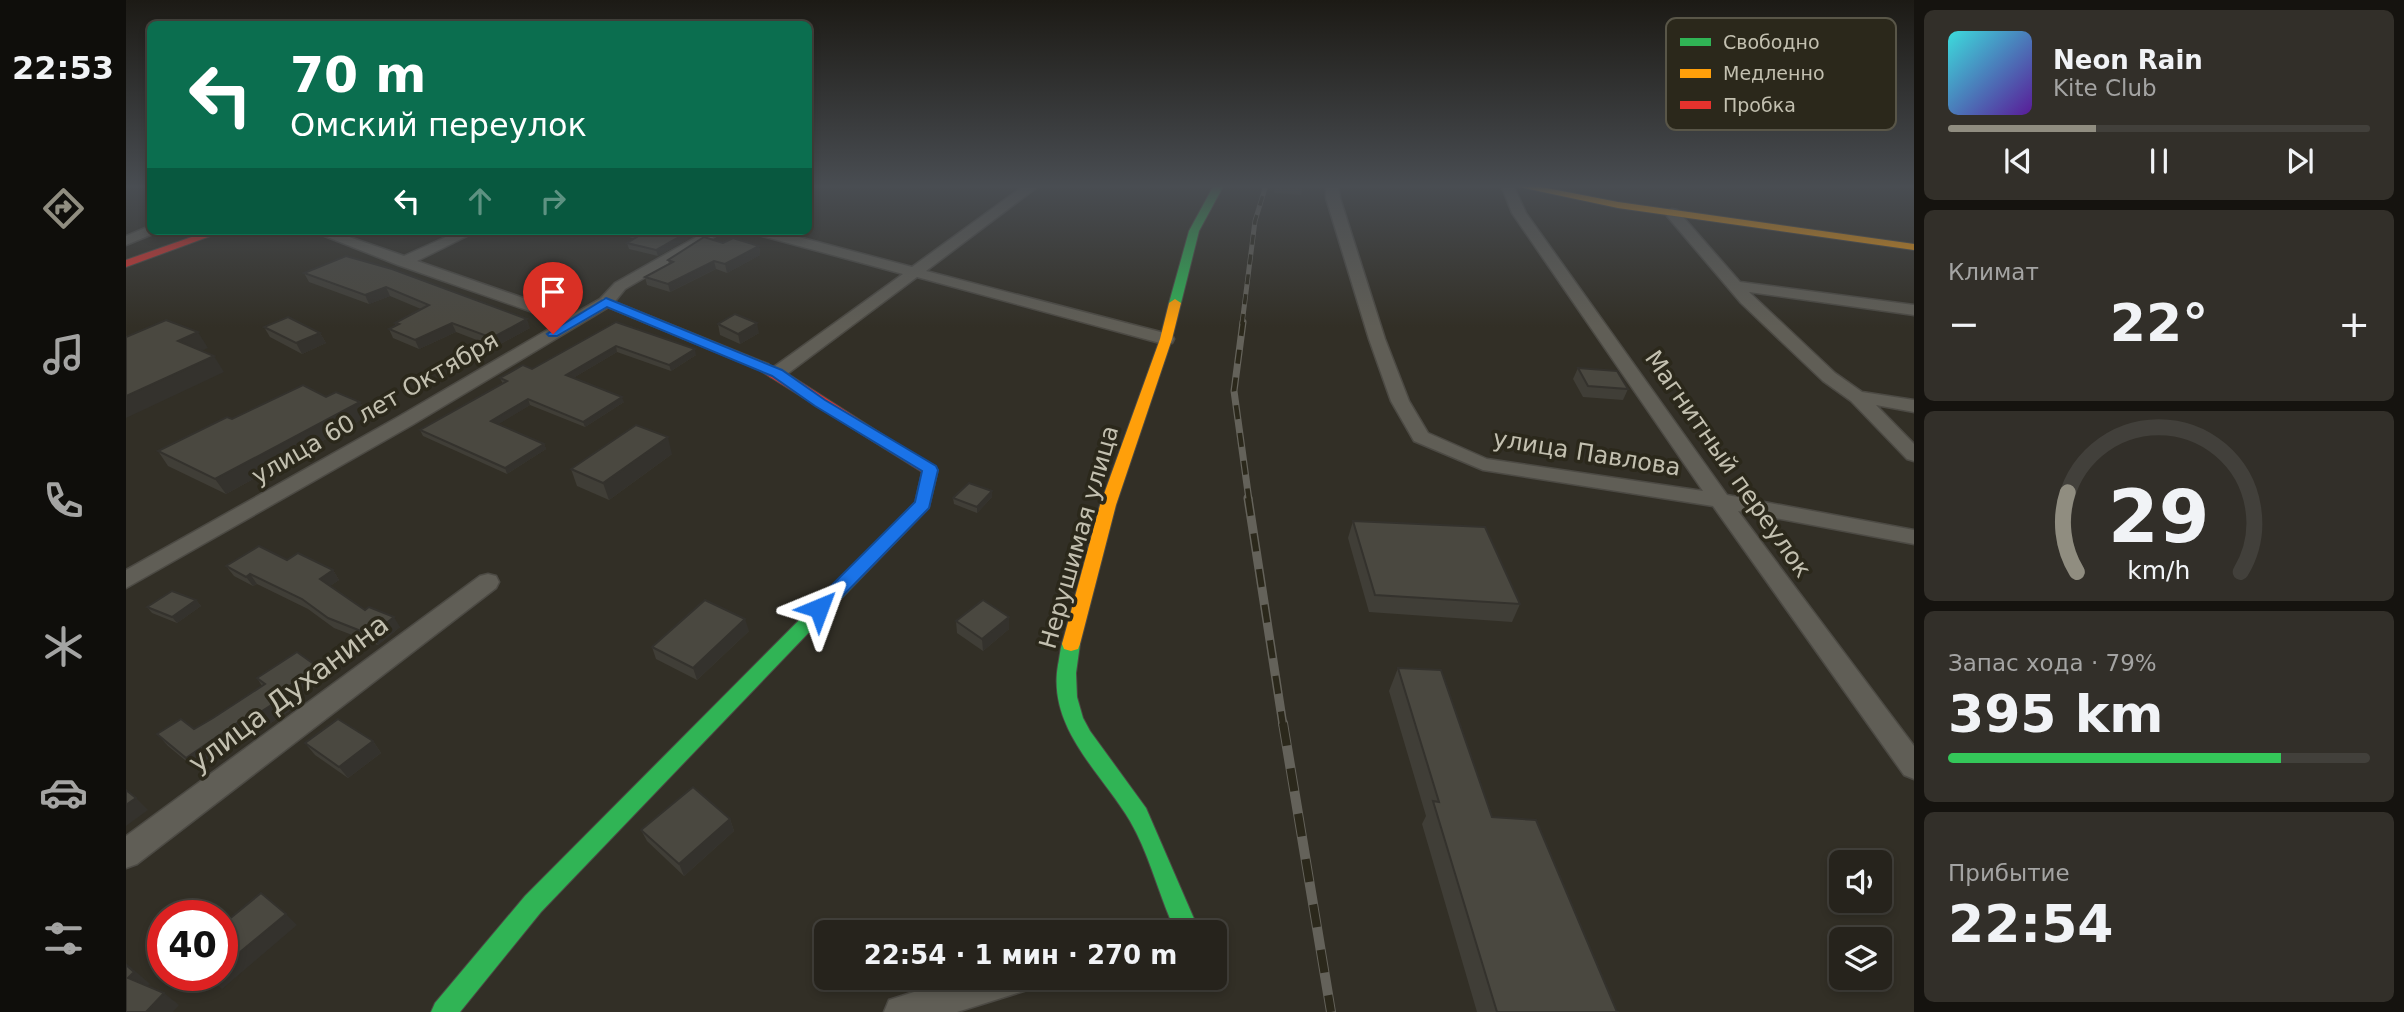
<!DOCTYPE html>
<html lang="ru">
<meta charset="utf-8">
<style>
body{margin:0;font-family:"DejaVu Sans",sans-serif;background:#322f29;color:#f1f3f6;height:100vh;display:flex;flex-direction:column;font-size:26px;white-space:nowrap}
*{box-sizing:border-box;margin:0}
p{font-size:23px;color:#a4a4a3}
.icon{flex:none;width:38px;height:38px;fill:none;stroke:currentColor;stroke-width:2;stroke-linecap:round;stroke-linejoin:round}
.map{position:relative;flex:1;overflow:hidden}
.drawer{display:flex;flex-direction:column;gap:10px;padding:10px;background:#15130f;width:490px}
.drawer>*{flex:none}
.hud{position:absolute;left:21px;top:21px;width:665px;height:214px;border-radius:10px;box-shadow:0 4px 10px #0003,0 0 0 2px #42403b;background:#0b6e4f;color:#fff;overflow:hidden}
.fabs{position:absolute;left:1703px;top:850px;display:grid;gap:14px}
.fabs a{display:grid;place-items:center;width:63px;height:63px;border-radius:10px;background:#26231c;box-shadow:0 4px 10px #0003,0 0 0 2px #42403b;font-size:35px}
.speed{position:absolute;left:21px;top:900px;display:flex;gap:14px;font-size:35px;font-weight:700;text-align:center}
.speed>*{display:grid;place-content:center;width:91px;height:91px;border-radius:50%;background:#26231c;box-shadow:0 4px 10px #0003,0 0 0 2px #42403b;line-height:1}
.speed .limit{border:10px solid #d22;background:#fff;color:#111}
.pin{position:absolute;display:grid;place-items:center;width:60px;height:60px;color:#fff;margin:-72px -30px;border-radius:50% 50% 50% 0;rotate:-45deg;box-shadow:0 0 7px #0007}
.pin .icon{rotate:45deg}
.me{position:absolute;width:77px;margin:-38px;rotate:44deg;stroke-linejoin:round;filter:drop-shadow(0 0 5px #0008)}
.turn{display:flex;align-items:center;gap:24px;height:147px;padding:0 28px;font-size:32px}
.turn .icon{width:91px;height:91px;stroke-width:2.5}
.turn b{display:block;font-size:49px;line-height:60px}
.lanes{display:flex;align-items:center;height:66px;padding:0 28px;background:#0003;justify-content:center;gap:35px;direction:ltr}
.lanes .off{opacity:.35}
.big{font-size:52px;font-weight:700;line-height:1.1}
.drawer .card{flex:1;display:flex;flex-direction:column;justify-content:center;gap:10px;min-width:0;padding:0 24px;border-radius:10px;background:#322f29}
.drawer .dial{align-items:center;gap:0}
.dial svg{height:182px;overflow:visible;fill:none;stroke:#42403b;stroke-width:7;stroke-linecap:round;text-anchor:middle}
.dial text{fill:#f1f3f6;stroke:none}
.song{display:flex;align-items:center;gap:21px}
.cover{width:84px;height:84px;border-radius:10px;background:linear-gradient(135deg,hsl(180 70% 55%),hsl(270 70% 35%))}
.played{height:7px;border-radius:4px;background:linear-gradient(90deg,#908d80 35%,#42403b 35%)}
.keys{display:flex;justify-content:space-around;direction:ltr}
.heat{display:flex;justify-content:space-between;align-items:center;font-size:38px;direction:ltr}
.charge{height:10px;border-radius:5px;background:linear-gradient(90deg,#34c759 79%,#42403b 0)}
.trip{position:absolute;left:688px;top:920px;width:413px;height:70px;border-radius:10px;background:#26231c;box-shadow:0 4px 10px #0003,0 0 0 2px #42403b;font-weight:700;line-height:70px;text-align:center}
main{display:flex;flex:1;min-height:0}
.menu{display:flex;flex-direction:column;width:126px;justify-content:space-around;align-items:center;background:#0f0e0b;color:#a4a4a3}
.menu .icon{width:49px;height:49px}
.menu .current{color:#908d80}
.menu b{font-size:32px;color:#f1f3f6}
.map>svg:first-child{display:block}
.lines{fill:none;stroke-linecap:round;stroke-linejoin:round}
.street-casing{stroke:#4c4a44;stroke-width:3}
.fast-casing{stroke:#4c4a44;stroke-width:2}
.slow-casing{stroke:#4c4a44;stroke-width:2}
.jam-casing{stroke:#4c4a44;stroke-width:2}
.street{fill:#605e56;fill-rule:evenodd}
.fast{fill:#30b455;fill-rule:evenodd}
.slow{fill:#ff9f0a;fill-rule:evenodd}
.jam{fill:#e5322d;fill-rule:evenodd}
.rail-far3-casing{stroke:#64625a;stroke-width:5}
.rail-far2-casing{stroke:#64625a;stroke-width:7}
.rail-far1-casing{stroke:#64625a;stroke-width:9}
.rail-casing{stroke:#64625a;stroke-width:10}
.rail-far3{stroke:#2b281b;stroke-width:3.5;stroke-dasharray:10;stroke-linecap:butt}
.rail-far2{stroke:#2b281b;stroke-width:4.5;stroke-dasharray:14;stroke-linecap:butt}
.rail-far1{stroke:#2b281b;stroke-width:6;stroke-dasharray:18;stroke-linecap:butt}
.rail{stroke:#2b281b;stroke-width:8;stroke-dasharray:23;stroke-linecap:butt}
.wall{fill:#403e37}
.shaded-wall{fill:#34322d}
.building{fill:#4a4840;stroke:#34322d;stroke-width:2}
.route{fill:#1a73e8;stroke:#114b97;stroke-width:2}
.labels{text-anchor:middle;stroke-width:7;stroke-linejoin:round;paint-order:stroke}
.street-label{font-size:24px;fill:#c3c0b0;stroke:#2b281b}
.near-street-label{font-size:28px;fill:#c3c0b0;stroke:#2b281b}
.key{fill:#2b281b;stroke:#595648;stroke-width:2}
.key-label{font-size:19px;fill:#c3c0b0}
</style>
<main>
<nav class="menu">
<b>22:53</b>
<svg class="icon current" aria-label="directions" viewBox="0 0 24 24"><path d="M12 3l9 9-9 9-9-9zM9 14v-3h6M13 9l2 2-2 2"/></svg>
<svg class="icon" aria-label="music" viewBox="0 0 24 24"><path d="M9 18V5l10-2v13"/><circle cx="6" cy="18" r="3"/><circle cx="16" cy="16" r="3"/></svg>
<svg class="icon" aria-label="phone" viewBox="0 0 24 24"><path d="M5 4h4l2 5-3 2q2 4 5 5l2-3 5 2v4C11 20 4 13 5 4z"/></svg>
<svg class="icon" aria-label="climate" viewBox="0 0 24 24"><path d="M12 3v18M4 7l16 10M4 17L20 7"/></svg>
<svg class="icon" aria-label="car" viewBox="0 0 24 24"><path d="M5 17H2v-5l4-1 3-4h7l3 4 3 1v5h-3M9 17h6M6 11h13"/><circle cx="7" cy="17" r="2"/><circle cx="17" cy="17" r="2"/></svg>
<svg class="icon" aria-label="filters" viewBox="0 0 24 24"><path d="M4 7h16M4 17h16"/><circle cx="9" cy="7" r="2"/><circle cx="15" cy="17" r="2"/></svg>
</nav>
<div class="map">
<svg width="1788" height="1012" viewBox="0 0 1788 1012">
<rect width="100%" height="100%" fill="#322f26"/>
<g class="lines">
<!-- street casing -->
<g class="street-casing">
<g id="street">
<path d="M899,185H914L800,271L1046,335L1048,339L1046,343H1034L791,277L657,377H645L642,373L645,369L777,274L629,234L627,231H650L786,267Z"/>
<path d="M1200,185H1212L1214,198L1259,339L1283,401L1302,433L1361,459L1577,491L1386,213L1375,185H1387L1400,213L1601,495L1788,530V544L1612,511L1788,746V779L1778,775L1587,506L1357,470L1288,441L1265,401L1243,339L1200,198Z"/>
<path d="M1546,209L1551,210L1614,282L1788,305V315L1623,292L1709,373L1736,392L1788,400V412L1750,405L1788,444V461L1781,459L1725,401L1697,381L1615,303L1541,216L1539,213Z"/>
<path d="M24,226V231H30L29,233L0,245V236Z"/>
<path d="M186,231H206L278,256L333,231H351L291,261L446,315L474,299L489,283L581,231H598L499,289L486,305L286,425L0,588V570L272,417L435,322L272,265Z"/>
<path d="M362,574L370,576L373,582L370,588L11,864L0,868V836L354,576Z"/>
<path d="M832,978H905L901,990L831,1012H758L763,1000Z"/>
</g>
</g>
<!-- fast casing -->
<g class="fast-casing">
<g id="fast">
<path d="M1088,185H1098L1073,231L1055,303L1053,306H1045L1043,303L1063,231Z"/>
<path d="M729,568L735,570L738,574L735,578L415,912L334,1012H305L309,1003L399,896L723,570Z"/>
<path d="M945,637L952,639L954,644L950,673L951,697L957,718L964,731L1020,808L1072,928L1070,933H1031L1035,925L1045,921C1031,888 1022,852 1004,821C975,772 921,728 932,665C934,656 934,647 938,639Z"/>
</g>
</g>
<!-- slow casing -->
<g class="slow-casing">
<g id="slow">
<path d="M1384,185H1405L1492,202L1788,244V250L1492,208Z"/>
<path d="M480,298L643,364L645,367L643,370H633L476,305V299Z"/>
<path d="M1049,299L1055,303L1046,339L990,505L954,644L952,649L945,651L938,649L936,644L974,505L1034,339L1043,303Z"/>
</g>
</g>
<!-- jam casing -->
<g class="jam-casing">
<g id="jam">
<path d="M83,231H98L0,267V260Z"/>
<path d="M638,363L656,370L812,470L803,508L735,578H723L720,574L789,502L796,472L633,370L631,367Z"/>
</g>
</g>
<!-- street -->
<use href="#street" class="street"/>
<!-- fast -->
<use href="#fast" class="fast"/>
<!-- slow -->
<use href="#slow" class="slow"/>
<!-- jam -->
<use href="#jam" class="jam"/>
<!-- rail-far3 casing -->
<g class="rail-far3-casing">
<path id="rail-far3" d="M1116,324L1129,221L1140,185"/>
</g>
<!-- rail-far2 casing -->
<g class="rail-far2-casing">
<path id="rail-far2" d="M1117,322L1108,391L1123,500"/>
</g>
<!-- rail-far1 casing -->
<g class="rail-far1-casing">
<path id="rail-far1" d="M1122,498L1157,725"/>
</g>
<!-- rail casing -->
<g class="rail-casing">
<path id="rail" d="M1157,723L1205,1012"/>
</g>
<!-- rail-far3 -->
<use href="#rail-far3" class="rail-far3"/>
<!-- rail-far2 -->
<use href="#rail-far2" class="rail-far2"/>
<!-- rail-far1 -->
<use href="#rail-far1" class="rail-far1"/>
<!-- rail -->
<use href="#rail" class="rail"/>
</g>
<!-- wall -->
<g class="wall">
<path d="M1148,185H1177L1175,195L1148,193Z"/>
<path d="M488,231H555L562,239L532,256L503,249L501,243L508,239Z"/>
<path d="M597,243L633,246L634,255L601,273L590,269L544,292L521,285L519,277L543,264L542,260Z"/>
<path d="M220,256L404,328L369,347L330,332L293,349L267,338L263,329L270,326L269,323L295,309L264,296L243,304L183,282L178,273Z"/>
<path d="M490,322L570,355L545,371L491,352L447,378L498,402L459,427L404,405L372,424L418,444L420,449L381,474L297,436L294,430L377,384L374,378L406,369Z"/>
<path d="M592,324L633,333L614,344L594,335Z"/>
<path d="M138,327L194,333L200,343L176,354L144,337Z"/>
<path d="M1452,368L1502,389L1497,400L1457,397L1447,379Z"/>
<path d="M200,397L234,402L242,416L100,494L42,466L32,451L106,419Z"/>
<path d="M546,454L483,500L451,486L445,469Z"/>
<path d="M866,491V497L851,513L828,504L827,498Z"/>
<path d="M1227,521L1272,523L1394,604L1386,622L1243,612L1222,538Z"/>
<path d="M161,560L207,570L213,580L204,586L239,610L274,627L252,645L208,628L182,609L131,584L127,586L108,576L100,566Z"/>
<path d="M70,600L75,606L51,623L26,613L21,607Z"/>
<path d="M883,617V629L857,651L831,633L830,621Z"/>
<path d="M623,631L571,680L530,659L526,647Z"/>
<path d="M192,667L200,679L164,703L168,708L140,726L137,724L71,770L42,746L31,734L68,729L87,718L136,686L131,678Z"/>
<path d="M1272,668L1491,1012H1493H1351L1296,824L1300,816L1263,691Z"/>
<path d="M247,741L255,753L222,778L189,755L179,743Z"/>
<path d="M604,819L608,831L558,876L521,841L515,830Z"/>
</g>
<!-- shaded-wall -->
<g class="shaded-wall">
<path d="M560,233L562,239L532,256L530,250Z"/>
<path d="M633,246L634,255L601,273L599,264Z"/>
<path d="M588,261L590,269L544,292L542,284Z"/>
<path d="M260,287L264,296L243,304L239,295Z"/>
<path d="M401,319L404,328L369,347L366,338Z"/>
<path d="M326,323L330,332L293,349L289,340Z"/>
<path d="M631,323L633,333L614,344L612,334Z"/>
<path d="M72,332L82,348L62,357L52,341Z"/>
<path d="M194,333L200,343L176,354L170,343Z"/>
<path d="M490,346L491,352L442,381L440,375Z"/>
<path d="M569,349L570,355L545,371L543,365Z"/>
<path d="M88,356L98,372L0,418V396Z"/>
<path d="M496,397L498,402L459,427L457,422Z"/>
<path d="M402,399L404,405L368,427L365,421Z"/>
<path d="M234,402L242,416L100,494L89,479Z"/>
<path d="M542,437L546,454L483,500L477,483Z"/>
<path d="M418,444L420,449L381,474L379,468Z"/>
<path d="M866,491V497L851,513V507Z"/>
<path d="M207,570L213,580L200,589L194,579Z"/>
<path d="M124,574L131,584L127,586L120,577Z"/>
<path d="M70,600L75,606L51,623L46,617Z"/>
<path d="M268,617L274,627L252,645L245,635Z"/>
<path d="M883,617V629L857,651L856,639Z"/>
<path d="M619,619L623,631L571,680L567,668Z"/>
<path d="M192,667L200,679L164,703L168,708L140,726L130,715L154,692Z"/>
<path d="M127,712L137,724L71,770L60,758Z"/>
<path d="M247,741L255,753L222,778L213,767Z"/>
<path d="M10,798L22,810L0,826V805Z"/>
<path d="M604,819L608,831L558,876L553,864Z"/>
<path d="M160,914L171,925L96,989L83,978L87,975H96V967Z"/>
<path d="M0,963L24,984L17,990L2,978Z"/>
<path d="M38,993L53,1005L47,1012H20Z"/>
</g>
<!-- building -->
<g class="building">
<path d="M502,231H555L560,233L530,250L501,243L514,235Z"/>
<path d="M578,237L597,243L607,238L633,246L599,264L588,261L542,284L519,277L547,262L542,260Z"/>
<path d="M220,256L266,269L401,319L366,338L326,323L289,340L263,329L273,324L269,323L303,305L260,287L239,295L178,273Z"/>
<path d="M609,314L631,323L612,334L592,324Z"/>
<path d="M162,317L194,333L170,343L138,327Z"/>
<path d="M40,320L72,332L52,341L88,356L0,396V337Z"/>
<path d="M490,322L569,349L543,365L490,346L440,375L496,397L457,422L402,399L365,421L418,444L379,468L294,430L381,381L374,378L397,365L406,369Z"/>
<path d="M1452,368L1491,371L1502,389L1462,386Z"/>
<path d="M177,385L200,397L210,392L234,402L89,479L32,451L101,417L106,419Z"/>
<path d="M510,425L542,437L477,483L445,469Z"/>
<path d="M843,483L866,491L851,507L827,498Z"/>
<path d="M1227,521L1359,527L1394,604L1249,595Z"/>
<path d="M133,546L161,560L172,553L207,570L194,579L239,610L243,607L268,617L245,635L202,618L176,599L124,574L120,577L100,566Z"/>
<path d="M46,591L70,600L46,617L21,607Z"/>
<path d="M579,600L619,619L567,668L526,647Z"/>
<path d="M857,600L883,617L856,639L830,621Z"/>
<path d="M171,652L192,667L154,692L159,696L130,715L127,712L60,758L31,734L55,719L68,729L87,718L139,684L131,678Z"/>
<path d="M1272,668L1315,670L1366,817L1410,820L1491,1012H1493H1371L1307,801L1313,802Z"/>
<path d="M212,719L247,741L213,767L179,743Z"/>
<path d="M567,787L604,819L553,864L515,830Z"/>
<path d="M0,790L10,798L0,805Z"/>
<path d="M135,893L160,914L96,967V925Z"/>
<path d="M0,965L8,972L2,978L38,993L20,1012H0Z"/>
</g>
<!-- sky -->
<linearGradient id="sky" x2="0" y2="1"><stop stop-color="#1c1a15"/><stop offset="0.57" stop-color="#494d52"/><stop offset="1" stop-color="#494d52" stop-opacity="0"/></linearGradient>
<rect width="1788" height="327" fill="url(#sky)"/>
<!-- route -->
<path class="route" d="M480,298L656,370L699,400L810,466L812,470L803,508L700,613H687L684,608L687,604L789,502L796,471L689,406L646,376L481,307L431,336H423L421,334Z"/>
<g class="labels">
<!-- street labels -->
<g class="street-label">
<text transform="translate(249 408) rotate(-30)" y="8">улица 60 лет Октября</text>
<text transform="translate(1461 453) rotate(9)" y="8">улица Павлова</text>
<text transform="translate(1602 464) rotate(55)" y="8">Магнитный переулок</text>
<text transform="translate(953 537) rotate(-74)" y="8">Нерушимая улица</text>
</g>
<!-- near-street labels -->
<g class="near-street-label">
<text transform="translate(162 693) rotate(-37)" y="10">улица Духанина</text>
</g>
</g>
<!-- legend -->
<rect x="1540" y="18" width="230" height="112" rx="10" class="key"/>
<rect x="1554" y="38" width="31" height="8" fill="#30b455"/>
<rect x="1554" y="69" width="31" height="9" fill="#ff9f0a"/>
<rect x="1554" y="101" width="31" height="8" fill="#e5322d"/>
<g class="key-label">
<text x="1597" y="49">Свободно</text>
<text x="1597" y="80">Медленно</text>
<text x="1597" y="112">Пробка</text>
</g>
</svg>
<div class="fabs">
<a><svg class="icon" aria-label="sound" viewBox="0 0 24 24"><path d="M4 9h4l5-4v14l-5-4H4zM17 9q2 3 0 6"/></svg></a>
<a><svg class="icon" aria-label="layers" viewBox="0 0 24 24"><path d="M12 4l9 5-9 5-9-5zM3 14l9 5 9-5"/></svg></a>
</div>
<div class="speed"><div class="limit">40</div></div>
<div class="pin" style="left:427px;top:334px;background:#d93025"><svg class="icon" aria-label="arrive" viewBox="0 0 24 24"><path d="M6 21V4h12l-3 4 3 4H6"/></svg></div>
<svg class="me" style="left:693px;top:608px" viewBox="-20 -20 40 40"><path d="M0-17L14 15 0 8-14 15z" fill="#1a73e8" stroke="#fff" stroke-width="4"/></svg>
<div class="trip">22:54 · 1 мин · 270 m</div>
<div class="hud">
<div class="turn"><svg class="icon" aria-label="left" viewBox="0 0 24 24"><path d="M17 20v-9H6M10 6l-5 5 5 5"/></svg><div><b>70 m</b>Омский переулок</div></div>
<div class="lanes"><svg class="icon" aria-label="left" viewBox="0 0 24 24"><path d="M17 20v-9H6M10 6l-5 5 5 5"/></svg><svg class="icon off" aria-label="ahead" viewBox="0 0 24 24"><path d="M12 20V5M6 11l6-6 6 6"/></svg><svg class="icon off" aria-label="right" viewBox="0 0 24 24"><path d="M7 20v-9h11M14 6l5 5-5 5"/></svg></div>
</div>
</div>
<section class="drawer">
<div class="card">
<div class="song"><i class="cover"></i><div><b>Neon Rain</b><p>Kite Club</p></div></div>
<div class="played"></div>
<div class="keys"><svg class="icon" aria-label="previous" viewBox="0 0 24 24"><path d="M18 5L8 12l10 7zM5 5v14"/></svg><svg class="icon" aria-label="pause" viewBox="0 0 24 24"><path d="M8 5v14M16 5v14"/></svg><svg class="icon" aria-label="next" viewBox="0 0 24 24"><path d="M6 5l10 7-10 7zM19 5v14"/></svg></div>
</div>
<div class="card"><p>Климат</p>
<div class="heat"><a>−</a><b class="big">22°</b><a>+</a></div>
</div>
<div class="card dial"><svg viewBox="0 0 100 80">
<path d="M14 69A42 42 0 1 1 86 69"/>
<path d="M14 69A42 42 0 0 1 10 34" stroke="#908d80"/>
<text x="50" y="56" font-size="32" font-weight="700">29</text>
<text x="50" y="72" font-size="11">km/h</text>
</svg></div>
<div class="card"><p>Запас хода · 79%</p><b class="big">395 km</b><div class="charge"></div></div>
<div class="card"><p>Прибытие</p><b class="big">22:54</b></div>
</section>
</main>
